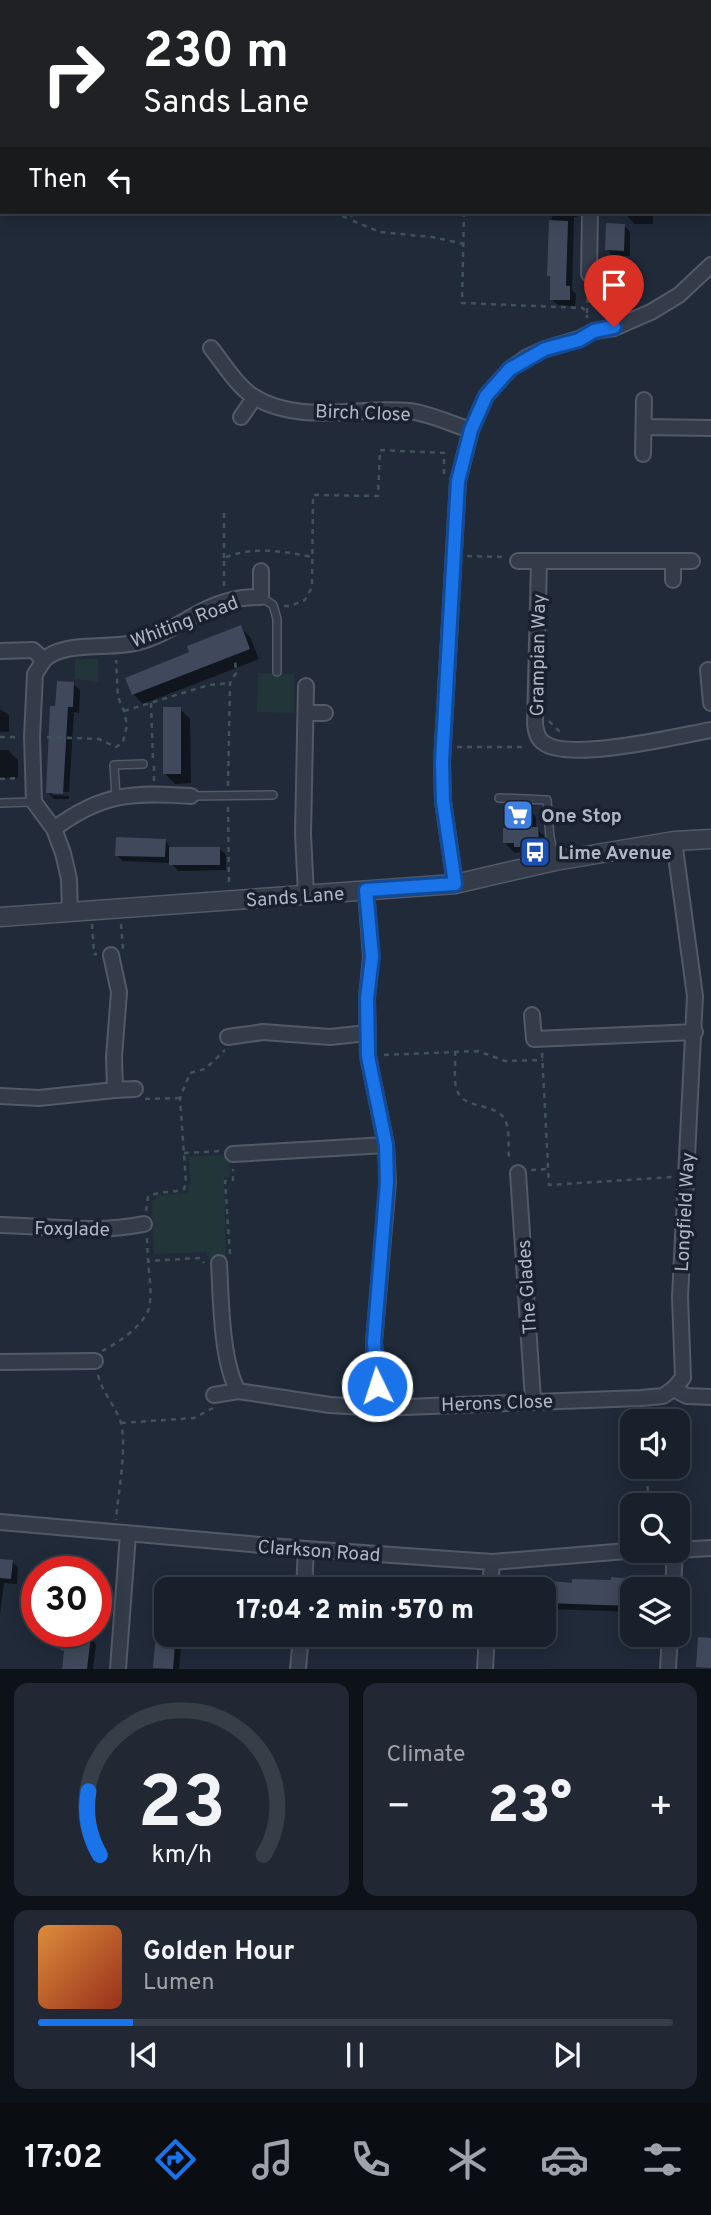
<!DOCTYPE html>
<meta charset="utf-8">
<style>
body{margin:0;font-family:Overpass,sans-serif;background:#212833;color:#f1f3f6;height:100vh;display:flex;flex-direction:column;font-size:26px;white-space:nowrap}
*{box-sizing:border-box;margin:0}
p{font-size:23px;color:#9fa3a9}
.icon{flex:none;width:38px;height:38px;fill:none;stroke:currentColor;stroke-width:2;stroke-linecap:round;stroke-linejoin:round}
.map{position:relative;height:1669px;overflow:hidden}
.sheet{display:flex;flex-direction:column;gap:14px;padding:14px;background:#0d1218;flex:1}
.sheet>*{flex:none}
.top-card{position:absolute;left:0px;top:0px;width:712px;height:214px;box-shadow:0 4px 18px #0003,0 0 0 2px #363e47;background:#202124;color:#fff;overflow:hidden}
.controls{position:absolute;left:620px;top:1409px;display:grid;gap:14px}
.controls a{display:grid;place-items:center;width:70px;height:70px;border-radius:14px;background:#18202b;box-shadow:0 4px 18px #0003,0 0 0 2px #363e47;font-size:35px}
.speed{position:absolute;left:21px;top:1556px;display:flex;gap:14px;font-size:35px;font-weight:700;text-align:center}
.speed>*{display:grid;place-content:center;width:91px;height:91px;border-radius:50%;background:#18202b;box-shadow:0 4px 18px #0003,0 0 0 2px #363e47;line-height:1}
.speed .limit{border:10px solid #d22;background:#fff;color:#111}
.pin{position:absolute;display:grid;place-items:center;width:60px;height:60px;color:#fff;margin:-72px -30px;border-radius:50% 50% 50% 0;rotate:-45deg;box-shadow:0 0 7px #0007}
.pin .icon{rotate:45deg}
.me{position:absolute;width:77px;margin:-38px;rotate:356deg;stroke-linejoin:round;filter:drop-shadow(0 0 5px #0008)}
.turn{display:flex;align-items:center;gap:24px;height:147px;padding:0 28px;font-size:32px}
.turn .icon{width:91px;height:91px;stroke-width:2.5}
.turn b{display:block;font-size:49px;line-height:60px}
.then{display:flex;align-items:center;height:66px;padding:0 28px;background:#0003;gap:14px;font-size:26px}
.big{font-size:52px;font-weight:800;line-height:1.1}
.sheet .card{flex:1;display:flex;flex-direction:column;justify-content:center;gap:10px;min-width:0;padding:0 24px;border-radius:14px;background:#212833}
.sheet .dial{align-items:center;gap:0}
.dial svg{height:182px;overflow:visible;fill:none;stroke:#363e47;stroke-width:7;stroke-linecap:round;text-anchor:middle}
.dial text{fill:#f1f3f6;stroke:none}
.song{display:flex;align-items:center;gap:21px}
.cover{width:84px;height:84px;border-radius:10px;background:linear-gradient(135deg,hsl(30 70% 55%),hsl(10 70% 35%))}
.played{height:7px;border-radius:4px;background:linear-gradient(90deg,#1a73e8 15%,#363e47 15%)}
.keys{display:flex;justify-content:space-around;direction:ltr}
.heat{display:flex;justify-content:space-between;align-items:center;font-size:38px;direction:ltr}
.sheet .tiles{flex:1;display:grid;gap:14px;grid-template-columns:1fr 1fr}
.card:last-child{grid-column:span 2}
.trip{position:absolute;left:154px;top:1577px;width:402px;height:70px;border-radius:14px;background:#18202b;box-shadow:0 4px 18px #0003,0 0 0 2px #363e47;font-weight:800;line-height:70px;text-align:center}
.menu{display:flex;height:112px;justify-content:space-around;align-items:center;background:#0a0d11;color:#9fa3a9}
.menu .icon{width:49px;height:49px}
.menu .active{color:#1a73e8}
.menu b{font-size:32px;color:#f1f3f6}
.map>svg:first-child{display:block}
.green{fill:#22363a}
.shadow{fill:#0007}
.building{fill:#3f495b}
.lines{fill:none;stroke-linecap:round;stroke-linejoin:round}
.service-casing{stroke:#525967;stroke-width:10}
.minor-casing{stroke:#525967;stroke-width:18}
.tertiary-casing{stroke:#525967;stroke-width:21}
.path{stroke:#405358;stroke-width:2.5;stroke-dasharray:5 5;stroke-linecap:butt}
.service{stroke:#343c4a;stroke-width:7}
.minor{stroke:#343c4a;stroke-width:14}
.tertiary{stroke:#343c4a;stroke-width:18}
.route-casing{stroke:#114b97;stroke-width:18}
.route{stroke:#1a73e8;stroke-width:12}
.labels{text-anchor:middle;stroke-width:7;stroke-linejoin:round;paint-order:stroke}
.street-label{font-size:19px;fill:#afb6c6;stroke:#19212e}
.poi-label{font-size:19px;font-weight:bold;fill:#afb6c6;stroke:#19212e;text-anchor:start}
</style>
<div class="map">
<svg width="711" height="1669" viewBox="0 0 711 1669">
<rect width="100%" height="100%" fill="#202a39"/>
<!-- green -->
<g class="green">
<path d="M75,659H98V682L75,679Z"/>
<path d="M258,673L294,674V713L257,712Z"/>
<path d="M229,1155L230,1177L224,1178L226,1258L209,1259L206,1252L154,1254L152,1202L158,1195L187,1193L191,1182L188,1157Z"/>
</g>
<!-- shadow -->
<g class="shadow">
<path d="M491,0H512L513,2H493Z"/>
<rect x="544" y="0" width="72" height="2"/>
<path d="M636,0H652L653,2H637Z"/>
<path d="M552,212H577V217H574L572,290L576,294L575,306L558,305L551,299L552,278L549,275Z"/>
<path d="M628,212H653V224H635L628,217Z"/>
<path d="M624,225L630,232V256H613L607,249Z"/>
<path d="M240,627L250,637L259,659L143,704L133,694L192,653Z"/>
<path d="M73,684L80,690L79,713L74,712L69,792L52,791V795L69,796V799H54L47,792L57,708Z"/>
<path d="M0,709L9,715V732H0Z"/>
<path d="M180,709L190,719L191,783L175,784L165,774Z"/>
<path d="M0,750H8L18,760V778H0Z"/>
<path d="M526,807L536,817V829L548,839V852H538V856H526L522,852L515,853L505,843L511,830Z"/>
<path d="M165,840L171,849L219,848L226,855V870L178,871L171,863L123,861L117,855Z"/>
<path d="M0,1561H12L18,1568L17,1584L4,1583L0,1614Z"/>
<path d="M613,1579L648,1581L654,1589H632V1612L550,1609L544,1603L545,1587L613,1582Z"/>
<path d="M262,1587L281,1588L282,1589H262Z"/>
<path d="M157,1601H166V1634H182L179,1669L155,1668L159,1619L156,1616Z"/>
<path d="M90,1638L96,1644L93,1669H63L65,1653L62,1650Z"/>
</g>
<!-- building -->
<g class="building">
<path d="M549,220L568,221L566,286H570V300H550V276H547Z"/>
<path d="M606,223L625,224L624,251L605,250Z"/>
<path d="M241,625L250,649L132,695L125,678L189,652L187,646Z"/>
<path d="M57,681L74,682L73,707H68L63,794L46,793L50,706H55Z"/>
<rect x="163" y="707" width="18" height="67"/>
<path d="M508,805H527V827H538L539,842H529V847H514V843H503V828H509Z"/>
<path d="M116,837L166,839L165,857L115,856Z"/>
<rect x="169" y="847" width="51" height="18"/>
<path d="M0,1559L13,1560L11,1579L0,1578Z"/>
<path d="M611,1577L632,1579V1606L544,1603V1585L551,1586V1581L572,1583V1579L611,1580Z"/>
<path d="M155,1599L166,1600V1617L154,1616Z"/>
<path d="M62,1633L91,1636L87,1669H62L64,1651L60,1650Z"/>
<path d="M156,1634H176L173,1669L153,1668Z"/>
<path d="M698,1637L711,1638V1668L696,1667Z"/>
</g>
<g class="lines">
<!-- service casing -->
<g class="service-casing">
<g id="service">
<path d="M261,597L273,605L277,619V672"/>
<path d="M191,796L273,795"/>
<path d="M116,797L114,765L143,764"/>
<path d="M499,798L547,800L550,837L555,860"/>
<path d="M0,803L33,802"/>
</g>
</g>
<!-- minor casing -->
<g class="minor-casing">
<g id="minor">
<path d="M476,0V2"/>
<path d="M678,0L679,2"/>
<path d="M710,52L711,51"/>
<path d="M589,274L590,212"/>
<path d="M211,348C224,364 237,386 254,397C300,425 359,406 409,411C429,413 451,424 471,430"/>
<path d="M241,417L255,397"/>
<path d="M644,427L711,428"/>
<path d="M643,454L644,400"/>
<path d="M518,561H539"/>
<path d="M692,561H539L535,724C536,731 537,739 544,743C570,762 678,736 711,730"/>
<path d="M673,580V561"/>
<path d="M0,651L33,650L44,660C64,640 110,650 139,642C170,634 197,609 228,601C239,598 250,597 261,597V571"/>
<path d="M44,660L35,674L32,737L34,802L54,829L63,853L69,879L70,913"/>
<path d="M708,670L711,703"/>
<path d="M306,686L303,834L306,895"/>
<path d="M306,713H325"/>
<path d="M54,829C101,793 134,792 191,796"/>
<path d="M455,884L443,801L442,762L458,481L471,430L486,396L510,369L526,358L545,349L579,339L594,331L614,328L651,312L679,295L711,265"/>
<path d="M366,890L371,957L367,998L368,1056L386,1145L388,1182L374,1342L379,1408"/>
<path d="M532,1015L534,1039L695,1032"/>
<path d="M228,1037L263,1032L330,1037L367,1033"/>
<path d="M115,1090L135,1089"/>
<path d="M0,1096L39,1098L115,1090L114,1057L119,992L111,955"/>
<path d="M233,1154L386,1145"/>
<path d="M518,1173L533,1400"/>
<path d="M0,1225C51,1226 92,1234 144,1224"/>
<path d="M219,1263C221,1298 221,1361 238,1391L330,1405L379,1408L641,1398L663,1396L673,1389L687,1396L711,1397"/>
<path d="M0,1362L95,1361"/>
<path d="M673,1389L683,1378L680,1297L695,996L674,841"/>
<path d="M214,1395L238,1391"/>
<path d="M0,1522L306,1549L492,1562L639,1550"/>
<path d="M677,1550L711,1548"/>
<path d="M304,1589L306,1549"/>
<path d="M490,1589L492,1562"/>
<path d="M673,1589L675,1550"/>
<path d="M118,1669L128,1534"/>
<path d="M298,1669L301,1634"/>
<path d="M485,1669L487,1634"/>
<path d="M668,1669L670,1634"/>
</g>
</g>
<!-- tertiary casing -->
<g class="tertiary-casing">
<path id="tertiary" d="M0,917L455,884L555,861L674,841L711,839"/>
</g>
<!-- path -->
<g class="path">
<path d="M395,0V2"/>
<path d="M0,58H2"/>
<path d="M333,212L351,220"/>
<path d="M352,212L351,220L380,232L432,237L464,244"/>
<path d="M464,212L462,303L583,308L587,314V318"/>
<path d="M587,313L588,288"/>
<path d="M467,556L506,557"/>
<path d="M224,558V510"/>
<path d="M224,586V558C253,546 282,551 312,557"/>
<path d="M284,606H290L305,600L312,587L313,495L378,496L380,450L444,453V474"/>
<path d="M151,703L153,760"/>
<path d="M124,711L209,685L229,683"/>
<path d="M549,721L562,734"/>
<path d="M0,737H19"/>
<path d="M47,737L99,739L116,747L123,742L127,725L124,711L118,697L116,660"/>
<path d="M457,747H527"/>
<path d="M154,766V781"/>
<path d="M0,779L19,778"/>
<path d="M228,786L230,683L236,673L235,659"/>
<path d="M228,807L229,884"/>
<path d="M92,924L94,954H97"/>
<path d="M121,924L123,949"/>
<path d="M455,1051C456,1063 453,1079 457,1090C463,1111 498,1101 506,1122C510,1133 508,1150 509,1161"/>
<path d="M542,1053L549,1185L672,1177"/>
<path d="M384,1055L478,1051L505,1061L543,1060"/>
<path d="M145,1099L180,1098"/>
<path d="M184,1153L221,1151"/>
<path d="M531,1170L548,1169"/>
<path d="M146,1211L148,1197C159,1190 172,1194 184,1189L186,1183L180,1098L190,1073L205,1069L225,1050"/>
<path d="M147,1238L148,1261L200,1258L204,1263"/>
<path d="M230,1254L225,1181L233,1180V1169"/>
<path d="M102,1351C118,1343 140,1328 148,1311C153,1297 149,1275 148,1261"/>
<path d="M98,1375C102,1392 114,1404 120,1420C128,1443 118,1494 116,1520"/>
<path d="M642,1411L643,1421"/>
<path d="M121,1423L194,1418L213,1408"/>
<path d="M646,1466L649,1505"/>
</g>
<!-- service -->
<use href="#service" class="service"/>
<!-- minor -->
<use href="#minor" class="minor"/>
<!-- tertiary -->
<use href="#tertiary" class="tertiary"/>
</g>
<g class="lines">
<!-- route casing -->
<g class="route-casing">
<path id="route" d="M377,1386L374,1342L387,1182L386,1145L368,1056L367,998L372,957L366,890L455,884L443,801L442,762L458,481L471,430L486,396L510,369L545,349L579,340L594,331L614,327"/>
</g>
<!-- route -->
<use href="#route" class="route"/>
</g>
<!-- icons -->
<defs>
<g id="supermarket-square" transform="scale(1.575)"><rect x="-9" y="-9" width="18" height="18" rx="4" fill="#3f7fe0" stroke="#19212e"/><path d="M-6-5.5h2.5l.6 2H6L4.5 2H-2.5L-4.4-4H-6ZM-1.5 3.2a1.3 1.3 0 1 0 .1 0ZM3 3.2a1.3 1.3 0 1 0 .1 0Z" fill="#fff"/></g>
<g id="bus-square" transform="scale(1.575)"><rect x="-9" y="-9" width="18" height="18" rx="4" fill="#1a4fb4" stroke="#19212e"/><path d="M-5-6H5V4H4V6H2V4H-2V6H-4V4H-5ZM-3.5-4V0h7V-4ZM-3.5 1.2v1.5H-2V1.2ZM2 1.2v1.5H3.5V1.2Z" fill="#fff"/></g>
</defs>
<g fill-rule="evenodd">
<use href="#supermarket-square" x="518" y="815"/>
<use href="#bus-square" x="535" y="852"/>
</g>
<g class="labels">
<!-- street labels -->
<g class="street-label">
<text transform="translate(363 412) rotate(2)" y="7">Birch Close</text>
<text transform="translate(184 621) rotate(-21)" y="7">Whiting Road</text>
<text transform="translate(537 655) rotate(-89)" y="7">Grampian Way</text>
<text transform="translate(295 896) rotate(-4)" y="7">Sands Lane</text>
<text transform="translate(684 1212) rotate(-87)" y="7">Longfield Way</text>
<text transform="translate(72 1228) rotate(1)" y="7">Foxglade</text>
<text transform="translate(526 1287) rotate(-94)" y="7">The Glades</text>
<text transform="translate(497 1402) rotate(-2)" y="7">Herons Close</text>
<text transform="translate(319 1550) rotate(4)" y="7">Clarkson Road</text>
</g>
<!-- poi labels -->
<g class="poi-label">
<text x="541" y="822">One Stop</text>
<text x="558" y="859">Lime Avenue</text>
</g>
</g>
</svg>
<div class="controls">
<a><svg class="icon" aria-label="sound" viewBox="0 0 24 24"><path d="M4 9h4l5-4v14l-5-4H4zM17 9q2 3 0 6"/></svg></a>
<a><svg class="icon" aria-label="search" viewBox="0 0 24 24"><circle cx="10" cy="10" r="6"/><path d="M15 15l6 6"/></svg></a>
<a><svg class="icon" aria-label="layers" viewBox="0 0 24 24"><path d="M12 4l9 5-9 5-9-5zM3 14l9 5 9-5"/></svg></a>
</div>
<div class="speed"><div class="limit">30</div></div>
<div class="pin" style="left:614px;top:327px;background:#d93025"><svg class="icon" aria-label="arrive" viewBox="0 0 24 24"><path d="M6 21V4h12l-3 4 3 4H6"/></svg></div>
<svg class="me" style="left:377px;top:1386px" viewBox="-20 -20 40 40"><circle r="17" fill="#1a73e8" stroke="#fff" stroke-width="3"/><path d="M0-11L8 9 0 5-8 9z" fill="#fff"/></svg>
<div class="trip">17:04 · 2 min · 570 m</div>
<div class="top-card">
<div class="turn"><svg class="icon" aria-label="right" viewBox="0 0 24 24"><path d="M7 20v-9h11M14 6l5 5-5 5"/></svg><div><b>230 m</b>Sands Lane</div></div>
<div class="then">Then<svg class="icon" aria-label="left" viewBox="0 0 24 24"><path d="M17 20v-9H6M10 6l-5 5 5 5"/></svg></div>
</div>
</div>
<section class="sheet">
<div class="tiles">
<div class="card dial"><svg viewBox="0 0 100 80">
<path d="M14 69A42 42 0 1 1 86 69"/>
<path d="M14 69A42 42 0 0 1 9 41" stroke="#1a73e8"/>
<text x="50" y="56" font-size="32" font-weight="700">23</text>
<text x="50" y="72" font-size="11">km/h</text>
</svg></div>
<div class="card"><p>Climate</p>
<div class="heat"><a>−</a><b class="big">23°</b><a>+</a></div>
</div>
<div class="card">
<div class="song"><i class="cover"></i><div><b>Golden Hour</b><p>Lumen</p></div></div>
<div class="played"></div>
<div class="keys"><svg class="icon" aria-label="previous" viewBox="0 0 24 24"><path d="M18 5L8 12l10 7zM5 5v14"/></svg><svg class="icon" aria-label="pause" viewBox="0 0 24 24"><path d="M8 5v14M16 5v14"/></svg><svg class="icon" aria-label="next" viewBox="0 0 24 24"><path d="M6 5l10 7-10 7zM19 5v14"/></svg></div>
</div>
</div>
</section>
<nav class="menu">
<b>17:02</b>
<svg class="icon active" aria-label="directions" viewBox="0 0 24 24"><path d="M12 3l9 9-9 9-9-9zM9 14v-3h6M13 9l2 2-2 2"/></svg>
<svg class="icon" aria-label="music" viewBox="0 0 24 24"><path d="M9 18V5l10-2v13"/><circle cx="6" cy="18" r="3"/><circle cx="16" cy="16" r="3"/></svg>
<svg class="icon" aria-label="phone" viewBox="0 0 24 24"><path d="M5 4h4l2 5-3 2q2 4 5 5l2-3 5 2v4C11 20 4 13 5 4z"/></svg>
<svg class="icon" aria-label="climate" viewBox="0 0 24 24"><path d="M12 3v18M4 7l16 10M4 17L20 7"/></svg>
<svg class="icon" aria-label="car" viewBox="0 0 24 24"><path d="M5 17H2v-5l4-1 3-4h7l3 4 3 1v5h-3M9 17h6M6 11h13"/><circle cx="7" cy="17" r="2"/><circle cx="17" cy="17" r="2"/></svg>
<svg class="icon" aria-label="filters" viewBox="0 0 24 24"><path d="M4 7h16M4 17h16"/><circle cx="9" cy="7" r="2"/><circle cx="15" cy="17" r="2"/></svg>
</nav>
